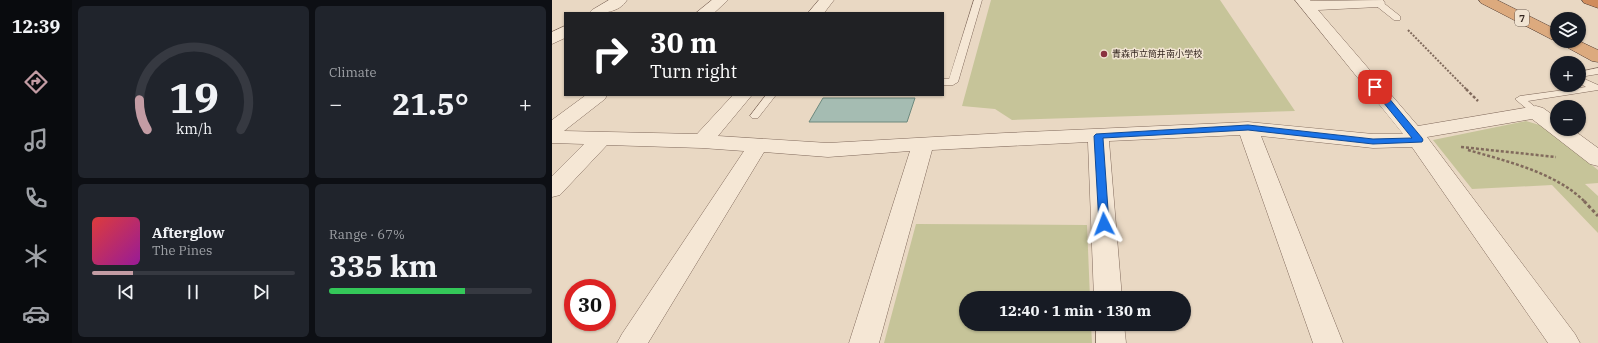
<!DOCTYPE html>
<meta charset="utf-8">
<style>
body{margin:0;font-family:"IBM Plex Serif","Noto Sans JP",serif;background:#20242c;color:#f1f3f6;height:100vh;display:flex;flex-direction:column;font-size:15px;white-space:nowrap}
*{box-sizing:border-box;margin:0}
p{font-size:13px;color:#9ea1a6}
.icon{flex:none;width:22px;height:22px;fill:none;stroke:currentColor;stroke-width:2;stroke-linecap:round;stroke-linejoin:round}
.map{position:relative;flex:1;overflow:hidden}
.drawer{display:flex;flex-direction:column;gap:6px;padding:6px;background:#0d0f14;width:480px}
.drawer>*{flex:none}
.top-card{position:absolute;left:12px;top:12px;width:380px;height:84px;border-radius:0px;box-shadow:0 1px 3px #0004;background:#202124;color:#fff;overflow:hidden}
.fabs{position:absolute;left:998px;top:12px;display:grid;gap:8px}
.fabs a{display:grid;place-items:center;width:36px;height:36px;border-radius:50%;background:#171b24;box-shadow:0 1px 3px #0004;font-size:20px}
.speed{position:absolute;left:12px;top:279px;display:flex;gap:8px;font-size:20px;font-weight:700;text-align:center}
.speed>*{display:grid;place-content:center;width:52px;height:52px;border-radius:50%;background:#171b24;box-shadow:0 1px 3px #0004;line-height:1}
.speed .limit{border:6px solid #d22;background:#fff;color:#111}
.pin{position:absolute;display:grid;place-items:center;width:34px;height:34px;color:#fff;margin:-17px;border-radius:8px;box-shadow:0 2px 6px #0006}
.me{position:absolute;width:44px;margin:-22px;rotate:357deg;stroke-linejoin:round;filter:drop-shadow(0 0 3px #0008)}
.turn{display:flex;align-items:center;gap:14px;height:84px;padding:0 20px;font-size:18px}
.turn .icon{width:52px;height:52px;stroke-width:2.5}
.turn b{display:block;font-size:28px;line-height:34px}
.big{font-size:30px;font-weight:700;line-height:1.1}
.drawer .widget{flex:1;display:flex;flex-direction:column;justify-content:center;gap:6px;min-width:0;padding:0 14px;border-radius:6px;background:#20242c}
.drawer .dial{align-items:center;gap:0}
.dial svg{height:104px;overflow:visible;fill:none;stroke:#363941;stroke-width:7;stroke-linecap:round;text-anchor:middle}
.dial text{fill:#f1f3f6;stroke:none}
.song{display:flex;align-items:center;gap:12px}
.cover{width:48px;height:48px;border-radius:6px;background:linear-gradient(135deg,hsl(0 70% 55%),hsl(300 70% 35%))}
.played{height:4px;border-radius:2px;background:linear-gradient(90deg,#c39ca4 20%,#363941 20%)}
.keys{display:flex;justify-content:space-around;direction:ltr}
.heat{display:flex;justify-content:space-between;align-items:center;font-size:22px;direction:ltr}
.charge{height:6px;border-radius:3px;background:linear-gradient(90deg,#34c759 67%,#363941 0)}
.drawer .tiles{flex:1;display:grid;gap:6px;grid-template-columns:repeat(2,1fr)}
.trip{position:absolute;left:407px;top:291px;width:232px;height:40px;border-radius:20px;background:#171b24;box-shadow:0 1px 3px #0004;font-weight:700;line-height:40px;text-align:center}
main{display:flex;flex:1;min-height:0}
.menu{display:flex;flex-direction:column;width:72px;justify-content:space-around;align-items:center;background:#090b0e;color:#9ea1a6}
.menu .icon{width:28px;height:28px}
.menu .on{color:#c39ca4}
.menu b{font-size:18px;color:#f1f3f6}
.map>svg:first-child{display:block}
.green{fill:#c6c499}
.water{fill:#a5bcb2;stroke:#6d897e}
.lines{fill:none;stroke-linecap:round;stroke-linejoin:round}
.service-casing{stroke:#816a5c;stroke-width:1}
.minor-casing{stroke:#816a5c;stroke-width:1}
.trunk-casing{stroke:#4f3a30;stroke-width:1}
.motorway-casing{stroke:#4f3a30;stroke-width:1}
.path-far2{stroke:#816a5c;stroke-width:2;stroke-dasharray:2 1.5;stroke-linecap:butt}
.path-far1{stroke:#816a5c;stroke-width:2.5;stroke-dasharray:3 2;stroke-linecap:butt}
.path{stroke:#816a5c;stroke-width:3;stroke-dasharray:3.5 2.5;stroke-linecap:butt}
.service{fill:#f5e7d5;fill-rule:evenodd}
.minor{fill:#f5e7d5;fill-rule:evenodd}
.trunk{fill:#dcaa7e;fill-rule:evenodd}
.motorway{fill:#d08c5c;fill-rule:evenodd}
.route{fill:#1a73e8;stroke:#114b97}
.poi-dot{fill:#8a3240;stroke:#f1e4d2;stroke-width:1.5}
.labels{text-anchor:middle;stroke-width:3;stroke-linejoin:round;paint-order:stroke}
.far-poi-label{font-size:9px;fill:#33251e;stroke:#f1e4d2;text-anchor:start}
.shield{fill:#f1e4d2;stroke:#6c5e54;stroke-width:1}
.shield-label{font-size:10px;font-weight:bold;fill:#33251e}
</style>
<main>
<nav class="menu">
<b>12:39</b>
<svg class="icon on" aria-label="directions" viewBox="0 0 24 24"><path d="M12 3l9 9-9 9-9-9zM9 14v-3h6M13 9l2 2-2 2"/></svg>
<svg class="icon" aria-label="music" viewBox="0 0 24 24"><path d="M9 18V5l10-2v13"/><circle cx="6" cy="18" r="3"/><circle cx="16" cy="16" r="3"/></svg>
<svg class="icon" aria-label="phone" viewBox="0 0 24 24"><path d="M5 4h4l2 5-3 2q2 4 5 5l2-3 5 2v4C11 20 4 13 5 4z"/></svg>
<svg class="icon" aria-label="climate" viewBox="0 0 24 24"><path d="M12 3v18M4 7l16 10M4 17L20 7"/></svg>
<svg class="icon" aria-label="car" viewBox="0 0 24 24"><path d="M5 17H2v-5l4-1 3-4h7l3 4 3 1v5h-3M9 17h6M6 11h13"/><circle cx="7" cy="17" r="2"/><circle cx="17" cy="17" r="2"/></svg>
</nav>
<section class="drawer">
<div class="tiles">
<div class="widget dial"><svg viewBox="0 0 100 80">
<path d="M14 69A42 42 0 1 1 86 69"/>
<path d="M14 69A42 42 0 0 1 8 46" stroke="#c39ca4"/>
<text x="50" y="56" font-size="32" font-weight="700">19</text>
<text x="50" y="72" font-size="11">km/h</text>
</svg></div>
<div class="widget"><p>Climate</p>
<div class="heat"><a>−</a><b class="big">21.5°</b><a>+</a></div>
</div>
<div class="widget">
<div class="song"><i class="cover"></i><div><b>Afterglow</b><p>The Pines</p></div></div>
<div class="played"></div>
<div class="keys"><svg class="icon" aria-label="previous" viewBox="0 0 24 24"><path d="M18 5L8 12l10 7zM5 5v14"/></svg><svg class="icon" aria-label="pause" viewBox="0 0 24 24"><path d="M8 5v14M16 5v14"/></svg><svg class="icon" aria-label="next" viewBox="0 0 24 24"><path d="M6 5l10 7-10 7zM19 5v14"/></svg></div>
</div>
<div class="widget"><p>Range · 67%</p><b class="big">335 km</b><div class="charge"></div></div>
</div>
</section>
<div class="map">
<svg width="1046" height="343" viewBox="0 0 1046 343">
<rect width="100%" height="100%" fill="#e9d8c3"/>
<!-- green -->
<g class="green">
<path d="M439,0H668L743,111L460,120L443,109L410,106Z"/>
<path d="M974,121L991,126L1046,170V183L1033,184L1046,196V233L1000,185L920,189L881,140Z"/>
<path d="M364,224L535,225L538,298H414V324H539L540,343H332Z"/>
</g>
<!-- water -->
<path class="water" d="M271,98H363L355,122H257Z"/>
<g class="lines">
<!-- service casing -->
<g class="service-casing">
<g id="service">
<path d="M422,0H430L406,82L401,85H391V79H397Z"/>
<path d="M823,1H829L848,16V20H842L823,5Z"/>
<path d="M1046,68V74L1028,77L1046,85V90L976,101L989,112L987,114H981L963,99L968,96L1034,87L1027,83V72Z"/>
<path d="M214,95H224L206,118H200L198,116Z"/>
</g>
</g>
<!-- minor casing -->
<g class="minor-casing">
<g id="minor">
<path d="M57,0H75C67,13 51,13 37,13L40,10Z"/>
<path d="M160,0H176L162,13H144Z"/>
<path d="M267,0H282L272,13H256Z"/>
<path d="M743,0H758L759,1L831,0L833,3L831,6L826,7L766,10L866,126L984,106L991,108L1005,118V129H1020L1046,148V166L1038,164L980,119L875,137L1023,334L1028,343H996L860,147L821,148L709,136L791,343H761L688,135L557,141L570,298H542L536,142L380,150L327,343H297L358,151L276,157L212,152L96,343H65L70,334L192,151L150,148L55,145L8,195L0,197V176L32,144L0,143V120L34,95H55L53,99L12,131L145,134L181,95H200L166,136L276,143L453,133L696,122L821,134H851Z"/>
<path d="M13,26V38L0,44V32Z"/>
<path d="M544,324H572L574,343H544Z"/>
</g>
</g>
<!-- trunk casing -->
<g class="trunk-casing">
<g id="trunk">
<path d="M927,0H945L1005,30V41L999,39L929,3Z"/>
<path d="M1007,41H1027L1046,50V62L1040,61L1009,44Z"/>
</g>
</g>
<!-- motorway casing -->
<g class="motorway-casing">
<path id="motorway" d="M1030,0H1046V8L1032,3Z"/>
</g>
<!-- path-far2 -->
<path class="path-far2" d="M856,30L915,90"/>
<!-- path-far1 -->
<g class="path-far1">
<path d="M914,89L926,101"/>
<path d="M909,147L1004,157"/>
<path d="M916,150C954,161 1005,173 1033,202"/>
</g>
<!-- path -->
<path class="path" d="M1032,201L1046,216"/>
<!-- service -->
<use href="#service" class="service"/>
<!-- minor -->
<use href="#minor" class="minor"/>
<!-- trunk -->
<use href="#trunk" class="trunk"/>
<!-- motorway -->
<use href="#motorway" class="motorway"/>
</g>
<!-- route -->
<path class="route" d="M823,84L826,85L870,138L871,140L870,142L821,144L696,130L551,138L557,224L555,227H548L547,224L542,136L544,134L696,125L821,139L860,138L819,87Z"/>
<!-- markers -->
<circle class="poi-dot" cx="552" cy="54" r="4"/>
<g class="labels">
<!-- far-poi labels -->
<g class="far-poi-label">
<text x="560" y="57">青森市立筒井南小学校</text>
</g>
<!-- shield labels -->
<rect class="shield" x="963" y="10" width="14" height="16" rx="3"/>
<g class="shield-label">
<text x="970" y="22">7</text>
</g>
</g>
</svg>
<div class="fabs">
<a><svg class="icon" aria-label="layers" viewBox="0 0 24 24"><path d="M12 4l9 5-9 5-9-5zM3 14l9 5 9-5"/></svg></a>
<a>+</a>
<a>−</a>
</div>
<div class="speed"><div class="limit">30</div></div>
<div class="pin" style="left:823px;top:87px;background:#d93025"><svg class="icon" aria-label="arrive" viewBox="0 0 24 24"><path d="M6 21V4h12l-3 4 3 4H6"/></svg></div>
<svg class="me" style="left:552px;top:224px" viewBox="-20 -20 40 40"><path d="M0-17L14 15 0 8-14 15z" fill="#1a73e8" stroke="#fff" stroke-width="4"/></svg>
<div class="trip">12:40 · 1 min · 130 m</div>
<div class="top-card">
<div class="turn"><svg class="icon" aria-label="right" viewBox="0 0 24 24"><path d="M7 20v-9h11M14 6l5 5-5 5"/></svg><div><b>30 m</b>Turn right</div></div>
</div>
</div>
</main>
